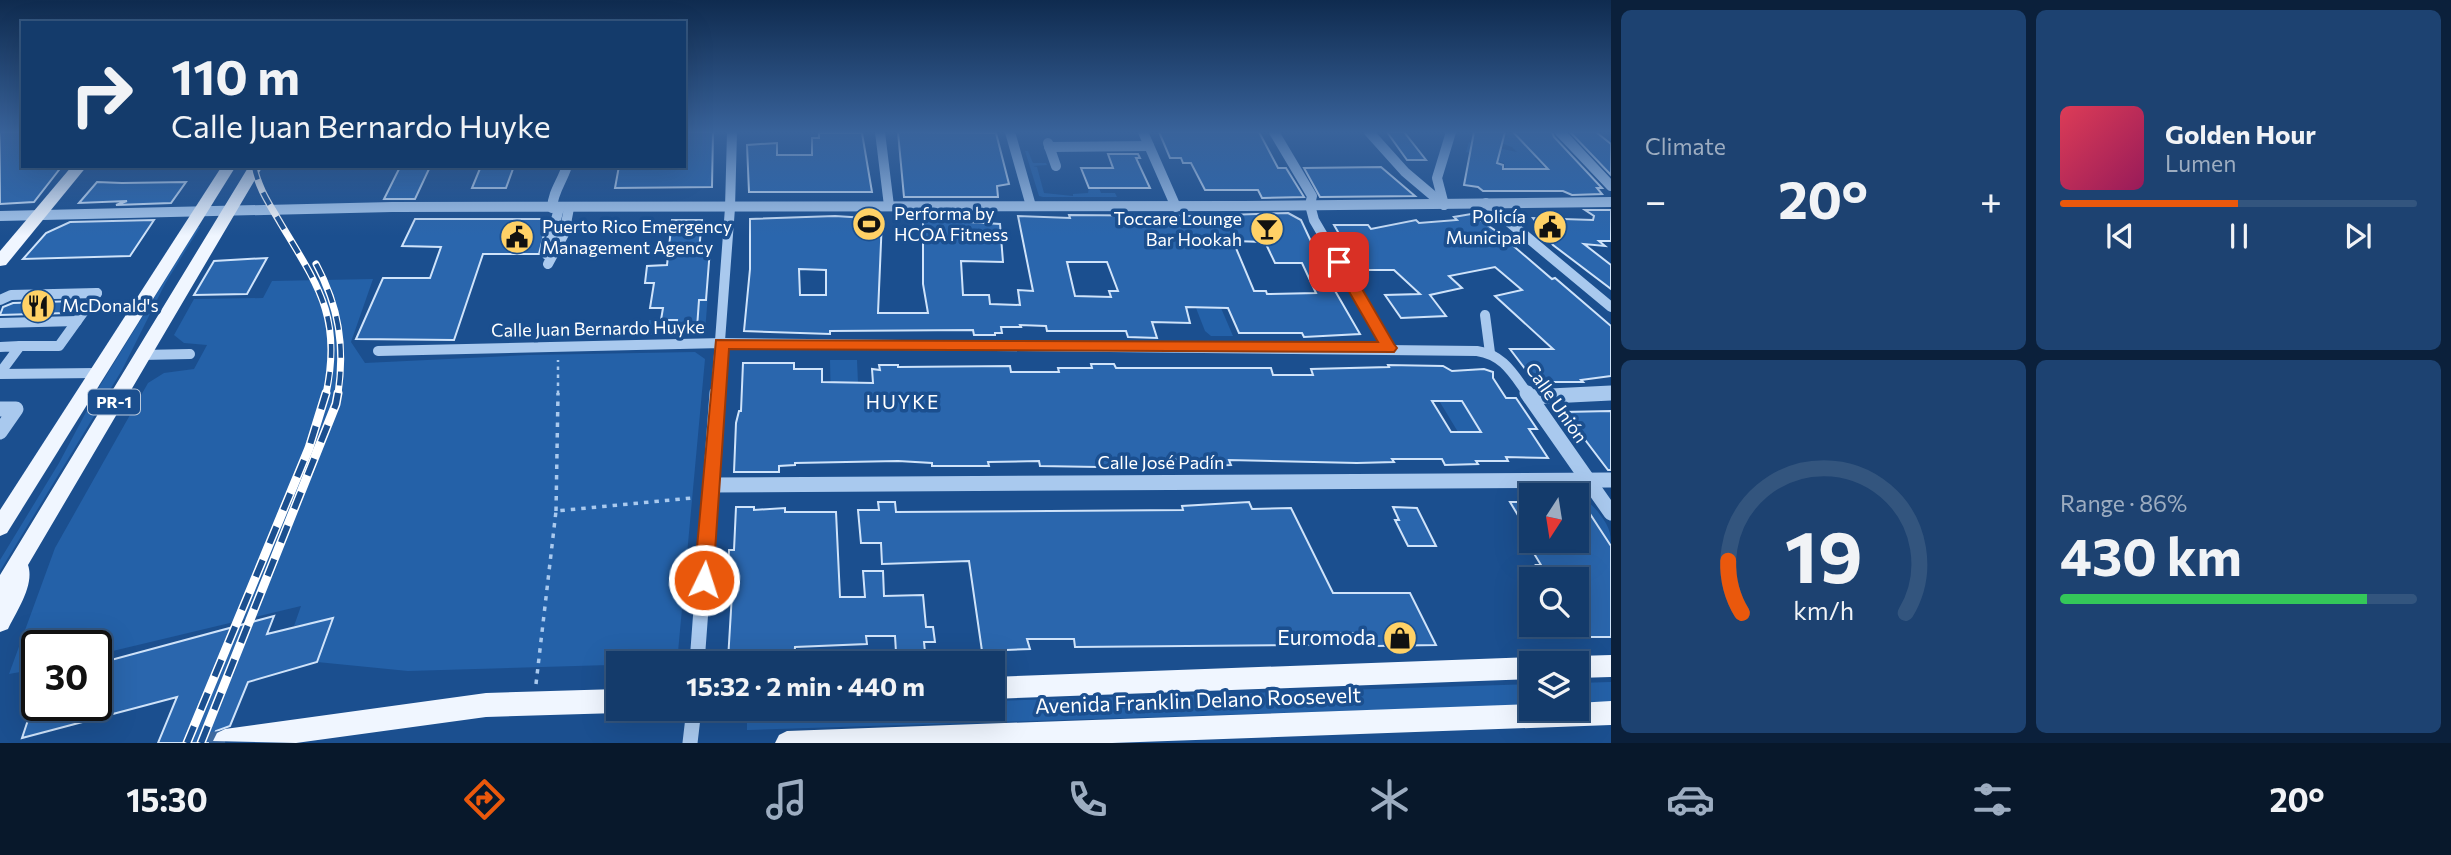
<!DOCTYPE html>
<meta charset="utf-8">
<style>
body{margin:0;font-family:Commissioner,sans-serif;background:#1d4271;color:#f1f3f6;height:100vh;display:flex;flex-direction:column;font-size:26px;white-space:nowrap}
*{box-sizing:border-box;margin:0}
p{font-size:23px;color:#9dadc1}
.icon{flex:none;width:38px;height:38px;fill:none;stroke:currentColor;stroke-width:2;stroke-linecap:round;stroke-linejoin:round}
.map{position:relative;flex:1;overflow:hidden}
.drawer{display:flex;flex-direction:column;gap:10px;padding:10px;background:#0b203b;width:840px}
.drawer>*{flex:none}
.top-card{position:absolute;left:21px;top:21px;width:665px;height:147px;border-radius:0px;box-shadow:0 7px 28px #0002,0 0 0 2px #33557e;background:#143b6b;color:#f1f3f6;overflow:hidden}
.needle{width:46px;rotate:192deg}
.buttons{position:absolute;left:1519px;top:483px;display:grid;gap:14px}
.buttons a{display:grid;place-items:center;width:70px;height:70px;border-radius:0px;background:#143b6b;box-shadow:0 7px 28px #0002,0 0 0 2px #33557e;font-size:35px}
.speed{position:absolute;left:21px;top:630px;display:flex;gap:14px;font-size:35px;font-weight:700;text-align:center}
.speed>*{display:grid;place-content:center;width:91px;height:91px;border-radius:50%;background:#143b6b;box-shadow:0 7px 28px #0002,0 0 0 2px #33557e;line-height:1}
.speed .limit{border:4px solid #111;border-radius:10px;background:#fff;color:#111}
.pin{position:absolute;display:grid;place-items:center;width:60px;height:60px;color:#fff;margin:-30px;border-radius:14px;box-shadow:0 4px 10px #0006}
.me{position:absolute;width:77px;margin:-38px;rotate:4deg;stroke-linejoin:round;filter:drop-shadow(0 0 5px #0008)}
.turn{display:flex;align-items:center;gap:24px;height:147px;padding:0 35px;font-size:32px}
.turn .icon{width:91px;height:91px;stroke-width:2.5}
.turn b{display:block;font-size:49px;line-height:60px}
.big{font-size:52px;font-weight:700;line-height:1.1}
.drawer .tile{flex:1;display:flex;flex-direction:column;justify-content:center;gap:10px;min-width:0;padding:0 24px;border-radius:10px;background:#1d4271}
.drawer .dial{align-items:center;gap:0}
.dial svg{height:182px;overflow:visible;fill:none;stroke:#33557e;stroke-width:7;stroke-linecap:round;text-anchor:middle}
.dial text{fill:#f1f3f6;stroke:none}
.song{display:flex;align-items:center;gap:21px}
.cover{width:84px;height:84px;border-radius:10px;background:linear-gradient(135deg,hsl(350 70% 55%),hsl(330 70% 35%))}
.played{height:7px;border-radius:4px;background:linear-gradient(90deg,#ea580c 50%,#33557e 50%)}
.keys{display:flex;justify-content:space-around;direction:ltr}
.heat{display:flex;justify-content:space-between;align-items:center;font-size:38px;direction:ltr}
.charge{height:10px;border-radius:5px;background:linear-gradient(90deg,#34c759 86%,#33557e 0)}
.drawer .tiles{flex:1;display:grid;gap:10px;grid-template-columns:repeat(2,1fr)}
.trip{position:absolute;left:606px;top:651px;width:399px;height:70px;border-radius:0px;background:#143b6b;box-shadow:0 7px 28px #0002,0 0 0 2px #33557e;font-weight:700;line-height:70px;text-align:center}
.menu{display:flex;height:112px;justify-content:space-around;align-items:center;background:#08182b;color:#9dadc1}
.menu .icon{width:49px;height:49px}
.menu .selected{color:#ea580c}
.menu b{font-size:32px;color:#f1f3f6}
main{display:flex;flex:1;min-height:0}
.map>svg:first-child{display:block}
.green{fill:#2461a8}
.building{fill:#2a66ad;stroke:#cfe3fa;stroke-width:2;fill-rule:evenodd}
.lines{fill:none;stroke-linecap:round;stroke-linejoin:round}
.major-tunnel{stroke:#3d69a0;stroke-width:21;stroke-dasharray:21 10;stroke-linecap:butt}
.path-far1{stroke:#a9c9ee;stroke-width:2.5;stroke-dasharray:3.5 4.5;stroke-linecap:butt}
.path{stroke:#a9c9ee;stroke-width:3.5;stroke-dasharray:4.5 6;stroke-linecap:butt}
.minor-far1{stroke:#a9c9ee;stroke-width:10}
.minor{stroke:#a9c9ee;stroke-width:15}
.major{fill:#f0f6ff;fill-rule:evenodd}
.rail-far1-casing{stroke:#fff;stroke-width:7}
.rail-casing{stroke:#fff;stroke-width:9}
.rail-far1{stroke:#1b4f8f;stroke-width:4.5;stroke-dasharray:14;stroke-linecap:butt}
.rail{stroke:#1b4f8f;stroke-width:6;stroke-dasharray:18;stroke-linecap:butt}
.route{fill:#ea580c;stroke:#983908;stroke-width:2}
.labels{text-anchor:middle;stroke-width:7;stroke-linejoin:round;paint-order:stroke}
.shield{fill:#1b4f8f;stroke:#bbcadd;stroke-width:2}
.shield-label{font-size:16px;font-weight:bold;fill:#fff}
.poi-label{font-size:18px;fill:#fff;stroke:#1b4f8f;text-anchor:start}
.street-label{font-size:18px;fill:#fff;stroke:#1b4f8f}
.neighbourhood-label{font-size:19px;letter-spacing:2px;fill:#fff;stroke:#1b4f8f}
.near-poi-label{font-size:21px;fill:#fff;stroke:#1b4f8f;text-anchor:end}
.near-street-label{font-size:21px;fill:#fff;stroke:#1b4f8f}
</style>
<main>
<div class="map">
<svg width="1611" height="743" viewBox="0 0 1611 743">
<rect width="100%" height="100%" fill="#1b4f8f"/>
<!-- green -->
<g class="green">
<path d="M1506,133H1517L1542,157L1534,158L1547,170H1506L1504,163L1466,152L1469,142L1517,152L1512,147L1498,142L1507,137Z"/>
<path d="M1025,151H1028L1033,163H1046L1047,165L1033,166L1037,167L1044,193L1073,196V194L1088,193L1089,188H1099L1101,193H1115L1117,197H1043L1039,196Z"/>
<path d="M198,227H200L165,284L122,370L0,571V560L59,463L101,384Z"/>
<path d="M373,279L351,342L365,363L528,355L695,352L705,359L677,663L408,671L317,662L332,619L294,626L301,606L96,655V646H37V669L9,674L55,548L148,383L164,373L194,369L207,345L184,343L174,335L194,299L263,298L272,281Z"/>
<path d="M708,294L705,332L647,335L649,320H677L676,328H697L699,300H707Z"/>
<path d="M1196,308H1221L1233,336H1211L1205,331Z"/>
<path d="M830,360H857L858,383H847L831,408Z"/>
<path d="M1435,394L1467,397L1481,432H1458Z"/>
<path d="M1537,492C1565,493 1584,491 1601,516C1609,527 1611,532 1611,546L1585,506H1577V495H1539Z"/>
<path d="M1611,682V702L1577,703V683Z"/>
<path d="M1531,684V705L747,730V720C829,717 910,709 992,709V701Z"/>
</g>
<!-- building -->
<g class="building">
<path d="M0,132H23V166H62L34,202L0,204Z"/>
<path d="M684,132H713L712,187L615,188L619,166L684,168Z"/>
<path d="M898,132L996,133L1009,184L997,186L998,197H904Z"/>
<path d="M1159,132H1259L1278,168H1286L1304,197L1262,198L1258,190H1205L1191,163H1183L1181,158H1170Z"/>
<path d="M1387,132H1404L1426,160H1407Z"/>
<path d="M1474,132H1505L1497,163L1503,165V169H1548L1513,132H1552L1554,137L1602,188H1597L1602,194L1572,195L1563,191H1483L1478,187L1464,185Z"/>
<path d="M1570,132H1596L1611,144V175Z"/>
<path d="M819,133H862L872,192H749L747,145L777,143V155H812V138H819Z"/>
<path d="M1108,154H1138L1140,158H1136L1150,188H1089L1081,168H1113Z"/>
<path d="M481,166H514L506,188H472Z"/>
<path d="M1381,167L1415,196L1320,197L1304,168Z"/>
<path d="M399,169H429L415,199H384Z"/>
<path d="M97,182L122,183L186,182L171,203L116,205L127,201L79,203Z"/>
<path d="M1585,210H1611V241H1599L1605,246L1584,244L1611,265V289L1553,245L1533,218L1593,220L1594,216Z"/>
<path d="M1288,213L1301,220L1330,282L1360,334L1304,337L1302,333H1239L1228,308L1186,307L1190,323L1152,322L1157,338L1128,337L1126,331H1047L1046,326L1020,325L1021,327H1001L1002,333H995V335H974L973,330L830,331V334L744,331L750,269V219L835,216L882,219L878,313H928L923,284V219L1000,224L1003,262L961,261L963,295H989L990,304L1020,305L1018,290L1033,291L1018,216L1070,218L1069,215L1195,216ZM1233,241L1265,242L1275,263H1302L1316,293L1267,294L1266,291H1254ZM1067,262H1107L1118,291H1109L1111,297L1075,296ZM799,269L826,270V295H800Z"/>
<path d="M1471,214L1496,231L1552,279L1555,278L1611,326V376L1581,380L1583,382H1535L1510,349H1553L1495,296L1522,290L1495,267L1449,276L1462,288L1430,295L1446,316L1401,318L1385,295L1420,294L1394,270H1360L1334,225H1368L1371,229L1416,220L1419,223L1457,220L1454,217Z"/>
<path d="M415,219H548L539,254H483L454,340L356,339L383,278H430L441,247L402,246Z"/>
<path d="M154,220L130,256L23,259L46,233L70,222Z"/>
<path d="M672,220H702L699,250L710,249L706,300H699L697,328L676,329L677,320H661L663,308H650L654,283H645L647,266L667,265Z"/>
<path d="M267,258L247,294L194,295L214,261Z"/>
<path d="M75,301L66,313L0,315L3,307L13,303Z"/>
<path d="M743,363H794V369H822V382L873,383L872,369L880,370L879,365H898V367L1010,366L1011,372H1059L1058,368H1092L1091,364H1114L1116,368H1271L1273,375H1313L1311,369L1389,367L1388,365L1443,366L1452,371L1484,369L1493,372V378L1506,398H1516L1537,429H1529L1548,458L1506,457L1508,461H1476L1478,464L1445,465L1442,459H1392L1394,462L1357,463L1229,460L1231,465L1203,466L1200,459L1154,460L1157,468L1040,466L1039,461L988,462L989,466H932V463L898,461L795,463V465L779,466V472H734L736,423L739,411H741ZM1432,401H1462L1481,432H1451Z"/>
<path d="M1611,411V470H1608L1564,412Z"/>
<path d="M1577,494L1611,546V637H1577V579H1544L1536,565H1541L1530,547L1574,546L1571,541H1577Z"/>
<path d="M878,502H895L896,512L1183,510L1182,506L1249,502L1252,509L1291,508L1333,593H1410L1436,645L1375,646L1370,633L1306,634L1310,645L1075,647L1074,639H1027L1030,649L982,651L969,561L882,564L881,543H861L858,510H879Z"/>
<path d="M1510,502H1527L1531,509V537Z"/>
<path d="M736,507H754V510L785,508V512H836L840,597H865L863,571H883L884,596L923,595L926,627H933L935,642H924L925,652H896L895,636H866L867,644L795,647L794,661L728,660L733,577L732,571H728L729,550H734Z"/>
<path d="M1393,507L1417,508L1436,546H1408L1395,520H1399Z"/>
<path d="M274,616L267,634L333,618L317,662L248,682L230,726L216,731L211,743H158L177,697L22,738L33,705H96V664Z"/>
</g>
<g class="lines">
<!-- major-tunnel -->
<path class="major-tunnel" d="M209,743L225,741"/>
<!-- path-far1 -->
<path class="path-far1" d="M558,394V360"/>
<!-- path -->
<g class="path">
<path d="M556,511L558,393"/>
<path d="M536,684L556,511L692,498"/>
</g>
<!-- minor-far1 -->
<g class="minor-far1">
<path d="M880,132L889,206"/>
<path d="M1010,132L1031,206"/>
<path d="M1143,132L1176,207"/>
<path d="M1274,132L1312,196L1310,205L1314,220L1389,348"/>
<path d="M1369,132L1405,172L1444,205"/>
<path d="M1560,132L1611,186"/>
<path d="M1048,143L1056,166"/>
<path d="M1049,147L1149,146"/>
<path d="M1486,203L1611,307"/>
<path d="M1444,205L1437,178L1451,132"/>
<path d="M552,208C553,191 562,182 567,166"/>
<path d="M0,216L392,207L1244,206L1611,202"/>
<path d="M547,255L559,208"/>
<path d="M548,264L564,234L569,208"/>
<path d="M0,300L11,295L97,293"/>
<path d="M1485,315L1490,353"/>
<path d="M0,323L77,321"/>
<path d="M20,346H59L97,293"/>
<path d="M0,347L20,346L0,373"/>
<path d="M378,351L722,343L1477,351C1504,355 1513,374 1528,394"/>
<path d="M142,355L190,354"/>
<path d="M0,374L97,373"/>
<path d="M716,394L730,208L732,132"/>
<path d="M1583,394L1611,393"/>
</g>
<!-- minor -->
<g class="minor">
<path d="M1527,393L1611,513"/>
<path d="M1530,397L1611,393"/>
<path d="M0,409H16L0,432"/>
<path d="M710,485L1611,480"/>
<path d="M697,663L717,393"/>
<path d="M690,743L694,709"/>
</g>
<!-- major -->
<g class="major">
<path d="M72,166H87L6,265L0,266V251Z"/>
<path d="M222,166H236L7,533L0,536V510Z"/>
<path d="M249,166H263L28,565C35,585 16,612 8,629L0,632V575Z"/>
<path d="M1611,655V677L1577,678V663H1567L1569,659L1577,656Z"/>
<path d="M1531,657L1540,663H1531V679L992,699V677Z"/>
<path d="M618,689V709H626L618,713L486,717L296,743L213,741L217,733L225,729L486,693Z"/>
<path d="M1611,701V725L1112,743H775L779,735L787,731L1531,704V709H1577V703Z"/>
</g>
<!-- rail-far1 casing -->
<g class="rail-far1-casing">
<g id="rail-far1">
<path d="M254,166C258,188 270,205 281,224C319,287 342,318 326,394"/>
<path d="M316,264C339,307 345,346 338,394"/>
</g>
</g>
<!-- rail casing -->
<g class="rail-casing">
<g id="rail">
<path d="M187,743L309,448L326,393"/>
<path d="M201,743L336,404L338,393"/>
</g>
</g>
<!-- rail-far1 -->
<use href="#rail-far1" class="rail-far1"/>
<!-- rail -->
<use href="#rail" class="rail"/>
</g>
<!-- sky -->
<linearGradient id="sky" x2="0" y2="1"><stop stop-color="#0f2b4f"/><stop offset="0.56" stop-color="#39639b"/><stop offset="1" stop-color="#39639b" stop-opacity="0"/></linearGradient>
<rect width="1611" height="236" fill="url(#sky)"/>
<!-- route -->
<path class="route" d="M1339,257L1344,258L1394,344L1397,348L1394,352L729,349L713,580L710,586L704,588L697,586L694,580L716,340L1378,342L1332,262Z"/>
<!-- icons -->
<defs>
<g id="stadium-disc" transform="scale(1.75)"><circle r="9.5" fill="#ffd166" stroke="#1b4f8f"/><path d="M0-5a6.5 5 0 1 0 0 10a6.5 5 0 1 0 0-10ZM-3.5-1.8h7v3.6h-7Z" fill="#111"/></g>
<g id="civic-disc" transform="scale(1.75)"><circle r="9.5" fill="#ffd166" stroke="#1b4f8f"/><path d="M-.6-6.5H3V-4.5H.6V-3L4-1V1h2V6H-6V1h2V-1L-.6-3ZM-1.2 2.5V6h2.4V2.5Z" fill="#111"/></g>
<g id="bar-disc" transform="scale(1.75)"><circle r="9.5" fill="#ffd166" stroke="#1b4f8f"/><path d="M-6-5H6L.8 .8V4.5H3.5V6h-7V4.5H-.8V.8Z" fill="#111"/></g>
<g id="restaurant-disc" transform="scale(1.75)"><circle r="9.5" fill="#ffd166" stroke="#1b4f8f"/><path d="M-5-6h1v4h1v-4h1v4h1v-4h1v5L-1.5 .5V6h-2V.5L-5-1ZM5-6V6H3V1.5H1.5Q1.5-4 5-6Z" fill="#111"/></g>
<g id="shop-disc" transform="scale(1.75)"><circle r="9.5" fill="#ffd166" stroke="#1b4f8f"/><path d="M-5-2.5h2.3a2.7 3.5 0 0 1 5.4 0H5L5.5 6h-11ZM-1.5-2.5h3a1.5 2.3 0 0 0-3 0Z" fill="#111"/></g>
</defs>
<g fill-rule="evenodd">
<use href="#stadium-disc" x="869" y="224"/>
<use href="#civic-disc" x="1550" y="227"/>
<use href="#bar-disc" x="1267" y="229"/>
<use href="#civic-disc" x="517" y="237"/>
<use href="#restaurant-disc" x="38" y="306"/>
<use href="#shop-disc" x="1400" y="638"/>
</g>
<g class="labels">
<!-- shield labels -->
<rect class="shield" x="88" y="389.5" width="52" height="25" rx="5"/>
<g class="shield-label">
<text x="114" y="408">PR-1</text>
</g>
<!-- poi labels -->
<g class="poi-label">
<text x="894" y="220">Performa by<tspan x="894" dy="21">HCOA Fitness</tspan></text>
<text x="1526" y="223" text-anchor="end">Policía<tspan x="1526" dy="21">Municipal</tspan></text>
<text x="1242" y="225" text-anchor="end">Toccare Lounge<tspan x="1242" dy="21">Bar Hookah</tspan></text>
<text x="542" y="233">Puerto Rico Emergency<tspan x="542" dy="21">Management Agency</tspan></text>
<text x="62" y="312">McDonald's</text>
</g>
<!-- street labels -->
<g class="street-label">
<text transform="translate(598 329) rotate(-1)" y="6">Calle Juan Bernardo Huyke</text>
<text transform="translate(1556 403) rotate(55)" y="6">Calle Unión</text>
<text x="1161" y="469">Calle José Padín</text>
</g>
<!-- neighbourhood labels -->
<g class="neighbourhood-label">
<text x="903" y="409">HUYKE</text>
</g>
<!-- near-poi labels -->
<g class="near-poi-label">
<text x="1376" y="645">Euromoda</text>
</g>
<!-- near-street labels -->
<g class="near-street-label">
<text transform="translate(1198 701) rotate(-2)" y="7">Avenida Franklin Delano Roosevelt</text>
</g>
</g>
</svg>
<div class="buttons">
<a><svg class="needle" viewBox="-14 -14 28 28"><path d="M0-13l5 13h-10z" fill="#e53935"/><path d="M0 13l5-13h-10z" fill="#9dadc1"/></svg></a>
<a><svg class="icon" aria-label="search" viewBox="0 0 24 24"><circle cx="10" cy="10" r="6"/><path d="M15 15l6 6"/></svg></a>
<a><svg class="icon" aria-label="layers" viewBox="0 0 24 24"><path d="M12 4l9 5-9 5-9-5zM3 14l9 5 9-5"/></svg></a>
</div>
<div class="speed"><div class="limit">30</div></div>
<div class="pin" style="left:1339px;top:262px;background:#d93025"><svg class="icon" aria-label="arrive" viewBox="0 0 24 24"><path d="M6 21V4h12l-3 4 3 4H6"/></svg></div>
<svg class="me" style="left:704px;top:580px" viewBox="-20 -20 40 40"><circle r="17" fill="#ea580c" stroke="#fff" stroke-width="3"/><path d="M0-11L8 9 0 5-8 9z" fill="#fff"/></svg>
<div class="trip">15:32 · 2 min · 440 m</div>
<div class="top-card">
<div class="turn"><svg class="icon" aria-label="right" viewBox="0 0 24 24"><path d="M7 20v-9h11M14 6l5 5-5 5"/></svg><div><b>110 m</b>Calle Juan Bernardo Huyke</div></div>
</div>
</div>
<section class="drawer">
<div class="tiles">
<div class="tile"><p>Climate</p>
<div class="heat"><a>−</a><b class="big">20°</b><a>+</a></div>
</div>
<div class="tile">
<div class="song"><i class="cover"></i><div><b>Golden Hour</b><p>Lumen</p></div></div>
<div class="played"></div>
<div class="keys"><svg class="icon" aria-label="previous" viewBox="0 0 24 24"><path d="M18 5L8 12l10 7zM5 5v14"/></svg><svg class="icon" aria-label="pause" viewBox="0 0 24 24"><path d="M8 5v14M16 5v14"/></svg><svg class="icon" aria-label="next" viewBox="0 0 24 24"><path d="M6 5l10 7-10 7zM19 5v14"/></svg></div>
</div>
<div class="tile dial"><svg viewBox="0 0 100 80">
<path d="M14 69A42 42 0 1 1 86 69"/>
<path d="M14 69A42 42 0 0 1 8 46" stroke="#ea580c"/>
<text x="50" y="56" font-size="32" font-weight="700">19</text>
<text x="50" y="72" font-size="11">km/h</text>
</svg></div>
<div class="tile"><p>Range · 86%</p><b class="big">430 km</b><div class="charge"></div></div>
</div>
</section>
</main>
<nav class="menu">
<b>15:30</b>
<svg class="icon selected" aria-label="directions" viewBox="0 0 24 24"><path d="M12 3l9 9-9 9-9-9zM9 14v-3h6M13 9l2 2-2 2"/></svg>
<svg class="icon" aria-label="music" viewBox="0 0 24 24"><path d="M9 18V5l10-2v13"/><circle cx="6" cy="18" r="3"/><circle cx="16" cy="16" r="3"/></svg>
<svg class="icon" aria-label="phone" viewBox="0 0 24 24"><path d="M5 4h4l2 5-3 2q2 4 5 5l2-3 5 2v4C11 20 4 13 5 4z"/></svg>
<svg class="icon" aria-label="climate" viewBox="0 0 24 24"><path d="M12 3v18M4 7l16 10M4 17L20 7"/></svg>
<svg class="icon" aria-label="car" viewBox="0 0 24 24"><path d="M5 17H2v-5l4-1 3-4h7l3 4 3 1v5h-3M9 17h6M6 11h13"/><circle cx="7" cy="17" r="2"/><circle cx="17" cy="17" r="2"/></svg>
<svg class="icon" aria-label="filters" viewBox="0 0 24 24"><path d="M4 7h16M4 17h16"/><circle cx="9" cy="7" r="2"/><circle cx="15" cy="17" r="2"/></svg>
<b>20°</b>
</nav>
